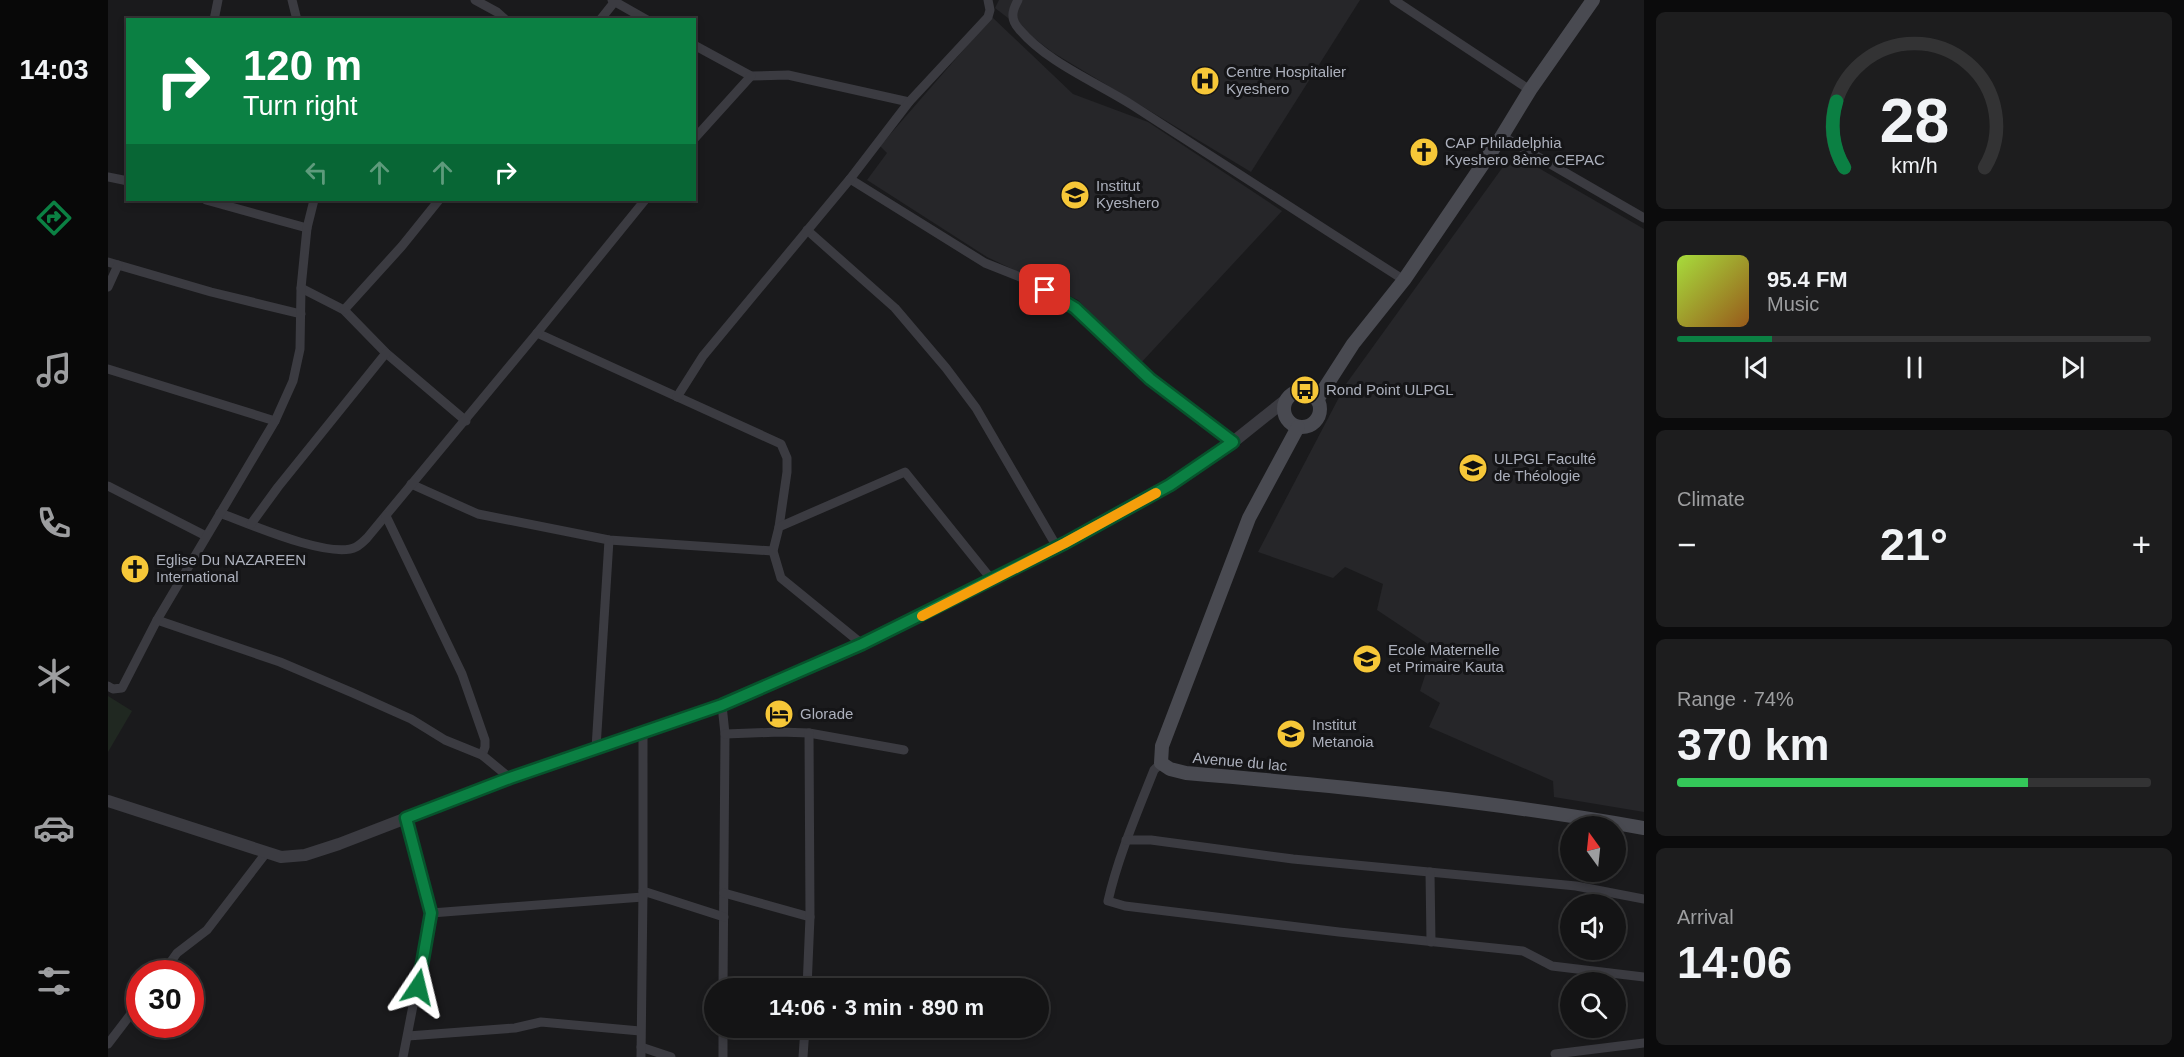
<!DOCTYPE html>
<meta charset="utf-8">
<style>
body{margin:0;font-family:Arial,sans-serif;background:#1d1d1e;color:#f1f3f6;height:100vh;display:flex;flex-direction:column;font-size:22px;white-space:nowrap}
*{box-sizing:border-box;margin:0}
p{font-size:20px;color:#9d9ea0}
.icon{flex:none;width:33px;height:33px;fill:none;stroke:currentColor;stroke-width:2;stroke-linecap:round;stroke-linejoin:round}
.map{position:relative;flex:1;overflow:hidden}
.panel{display:flex;flex-direction:column;gap:12px;padding:12px;background:#0b0b0c;width:540px}
.panel>*{flex:none}
.banner{position:absolute;left:18px;top:18px;width:570px;height:183px;border-radius:0px;box-shadow:0 3px 9px #0003,0 0 0 2px #333334;background:#0b8043;color:#fff;overflow:hidden}
.needle{width:39px;rotate:345deg}
.buttons{position:absolute;left:1452px;top:816px;display:grid;gap:12px}
.buttons a{display:grid;place-items:center;width:66px;height:66px;border-radius:50%;background:#141415;box-shadow:0 3px 9px #0003,0 0 0 2px #333334;font-size:30px}
.speed{position:absolute;left:18px;top:960px;display:flex;gap:12px;font-size:30px;font-weight:700;text-align:center}
.speed>*{display:grid;place-content:center;width:78px;height:78px;border-radius:50%;background:#141415;box-shadow:0 3px 9px #0003,0 0 0 2px #333334;line-height:1}
.speed .limit{border:9px solid #d22;background:#fff;color:#111}
.pin{position:absolute;display:grid;place-items:center;width:51px;height:51px;color:#fff;margin:-26px;border-radius:12px;box-shadow:0 3px 9px #0006}
.me{position:absolute;width:66px;margin:-33px;rotate:10deg;stroke-linejoin:round;filter:drop-shadow(0 0 4px #0008)}
.turn{display:flex;align-items:center;gap:21px;height:126px;padding:0 18px;font-size:27px}
.turn .icon{width:78px;height:78px;stroke-width:2.5}
.turn b{display:block;font-size:42px;line-height:51px}
.lanes{display:flex;align-items:center;height:57px;padding:0 18px;background:#0003;justify-content:center;gap:30px;direction:ltr}
.lanes .off{opacity:.35}
.big{font-size:45px;font-weight:600;line-height:1.1}
.panel .widget{flex:1;display:flex;flex-direction:column;justify-content:center;gap:9px;min-width:0;padding:0 21px;border-radius:9px;background:#1d1d1e}
.panel .dial{align-items:center;gap:0}
.dial svg{height:156px;overflow:visible;fill:none;stroke:#333334;stroke-width:7;stroke-linecap:round;text-anchor:middle}
.dial text{fill:#f1f3f6;stroke:none}
.song{display:flex;align-items:center;gap:18px}
.cover{width:72px;height:72px;border-radius:9px;background:linear-gradient(135deg,hsl(80 70% 55%),hsl(30 70% 35%))}
.played{height:6px;border-radius:3px;background:linear-gradient(90deg,#0b8043 20%,#333334 20%)}
.keys{display:flex;justify-content:space-around;direction:ltr}
.heat{display:flex;justify-content:space-between;align-items:center;font-size:33px;direction:ltr}
.charge{height:9px;border-radius:4px;background:linear-gradient(90deg,#34c759 74%,#333334 0)}
.trip{position:absolute;left:596px;top:978px;width:345px;height:60px;border-radius:30px;background:#141415;box-shadow:0 3px 9px #0003,0 0 0 2px #333334;font-weight:600;line-height:60px;text-align:center}
main{display:flex;flex:1;min-height:0}
.tabs{display:flex;flex-direction:column;width:108px;justify-content:space-around;align-items:center;background:#080808;color:#9d9ea0}
.tabs .icon{width:42px;height:42px}
.tabs .selected{color:#0b8043}
.tabs b{font-size:27px;color:#f1f3f6}
.map>svg:first-child{display:block}
.built{fill:#262629}
.green{fill:#202821}
.lines{fill:none;stroke-linecap:round;stroke-linejoin:round}
.minor{stroke:#3b3b41;stroke-width:9}
.tertiary{stroke:#3b3b41;stroke-width:12}
.secondary{stroke:#494a51;stroke-width:14}
.route-casing{stroke:#07532c;stroke-width:15}
.route{stroke:#0b8043;stroke-width:10}
.slow{stroke:#f59e0b;stroke-width:10}
.labels{text-anchor:middle;stroke-width:6;stroke-linejoin:round;paint-order:stroke}
.poi-label{font-size:15px;fill:#acb0bc;stroke:#151517;text-anchor:start}
.street-label{font-size:15px;fill:#acb0bc;stroke:#151517}
</style>
<main>
<nav class="tabs">
<b>14:03</b>
<svg class="icon selected" aria-label="directions" viewBox="0 0 24 24"><path d="M12 3l9 9-9 9-9-9zM9 14v-3h6M13 9l2 2-2 2"/></svg>
<svg class="icon" aria-label="music" viewBox="0 0 24 24"><path d="M9 18V5l10-2v13"/><circle cx="6" cy="18" r="3"/><circle cx="16" cy="16" r="3"/></svg>
<svg class="icon" aria-label="phone" viewBox="0 0 24 24"><path d="M5 4h4l2 5-3 2q2 4 5 5l2-3 5 2v4C11 20 4 13 5 4z"/></svg>
<svg class="icon" aria-label="climate" viewBox="0 0 24 24"><path d="M12 3v18M4 7l16 10M4 17L20 7"/></svg>
<svg class="icon" aria-label="car" viewBox="0 0 24 24"><path d="M5 17H2v-5l4-1 3-4h7l3 4 3 1v5h-3M9 17h6M6 11h13"/><circle cx="7" cy="17" r="2"/><circle cx="17" cy="17" r="2"/></svg>
<svg class="icon" aria-label="filters" viewBox="0 0 24 24"><path d="M4 7h16M4 17h16"/><circle cx="9" cy="7" r="2"/><circle cx="15" cy="17" r="2"/></svg>
</nav>
<div class="map">
<svg width="1536" height="1057" viewBox="0 0 1536 1057">
<rect width="100%" height="100%" fill="#1a1a1c"/>
<!-- built -->
<g class="built">
<path d="M891,0H1252L1143,172L944,52L887,8Z"/>
<path d="M884,17L965,94L1040,122L1174,211L1031,365L970,300L879,257L759,180L779,153L772,146Z"/>
<path d="M1405,153L1536,229V812L1446,797L1445,781L1321,727L1332,703L1312,691L1326,648L1269,610L1275,584L1237,567L1225,578L1150,552L1238,384Z"/>
</g>
<!-- green -->
<path class="green" d="M0,696L24,711L0,752Z"/>
<g class="lines">
<!-- minor -->
<g class="minor">
<path d="M184,0L189,20"/>
<path d="M367,0L389,12L398,20"/>
<path d="M504,0L539,20"/>
<path d="M910,0C904,11 902,19 911,29C940,63 986,81 1024,105C1114,163 1205,222 1296,280"/>
<path d="M1286,0L1422,90"/>
<path d="M106,20L110,0"/>
<path d="M492,20L508,0"/>
<path d="M586,45L643,76L680,75L801,102"/>
<path d="M1394,136L1536,218"/>
<path d="M586,139L643,76"/>
<path d="M0,177L20,181"/>
<path d="M742,179L877,263L922,281L967,308L1043,379L1125,442"/>
<path d="M98,200L199,228"/>
<path d="M699,230L787,308L838,368L868,408L949,547"/>
<path d="M0,262L103,292L193,314"/>
<path d="M0,287L10,265"/>
<path d="M193,288L236,310L278,353L358,421"/>
<path d="M236,310L294,246L331,200"/>
<path d="M429,333L673,444L679,458V472L671,527"/>
<path d="M0,369L167,421"/>
<path d="M569,397L595,356L742,179L801,102L880,17L882,10L880,0"/>
<path d="M303,484L370,514L501,540L665,551"/>
<path d="M0,486L98,536"/>
<path d="M112,513C139,523 223,560 248,547C252,545 256,541 259,538L429,333L537,200"/>
<path d="M278,516L354,674L377,740V747L374,755"/>
<path d="M143,524L170,487L278,353"/>
<path d="M49,620L172,662L245,693L303,719L337,740L374,755L402,778"/>
<path d="M754,644L673,578L665,551L671,527L797,472L884,580"/>
<path d="M0,686L5,689L14,688L49,620L167,421L185,381L192,349L193,288L199,228L206,200"/>
<path d="M614,705L617,734L615,988"/>
<path d="M617,734L672,732L701,733L796,750"/>
<path d="M488,748L501,540"/>
<path d="M1053,763L1046,770C1029,813 1010,857 1000,901L1017,906L1231,932L1415,951L1444,966L1536,977"/>
<path d="M1018,840H1043L1185,859L1468,886L1536,899"/>
<path d="M1322,872L1323,942"/>
<path d="M535,891L616,917"/>
<path d="M616,893L702,917"/>
<path d="M323,913L535,897"/>
<path d="M54,974L69,953L99,930L158,853"/>
<path d="M699,988L702,917L701,733"/>
<path d="M300,1036L407,1028L433,1022L532,1031"/>
<path d="M0,1044L32,1002"/>
<path d="M533,1047L563,1057"/>
<path d="M1447,1054L1536,1043"/>
<path d="M295,1057L323,913L298,818"/>
<path d="M533,1057L535,891V732"/>
<path d="M615,1057V1028"/>
<path d="M695,1057L697,1028"/>
</g>
<!-- tertiary -->
<path class="tertiary" d="M0,801L173,857L197,855L231,844L402,778L614,705L754,644L957,543L1062,485L1125,442L1179,399"/>
<!-- secondary -->
<g class="secondary">
<circle cx="1194" cy="409" r="18"/>
<path d="M1209,400L1245,344L1296,280L1394,136L1422,90L1485,0"/>
<path d="M1190,427L1141,518L1054,746L1053,763L1062,769L1078,773C1231,786 1384,801 1536,828"/>
</g>
</g>
<g class="lines">
<!-- route casing -->
<g class="route-casing">
<path id="route" d="M310,987L323,913L298,818L402,778L614,705L754,644L957,543L1062,485L1125,442L1042,379L967,308L937,290"/>
</g>
<!-- route -->
<use href="#route" class="route"/>
<!-- slow -->
<path class="slow" d="M814,616L957,543L1048,493"/>
</g>
<!-- icons -->
<defs>
<g id="hospital-disc" transform="scale(1.5)"><circle r="9.5" fill="#f6c738" stroke="#151517"/><path d="M-5-5h3v3.5h4V-5h3V5h-3V1.5h-4V5h-3Z" fill="#111"/></g>
<g id="church-disc" transform="scale(1.5)"><circle r="9.5" fill="#f6c738" stroke="#151517"/><path d="M-1.2-6h2.4v3.5h3.3v2.4h-3.3V6h-2.4V-.1h-3.3v-2.4h3.3Z" fill="#111"/></g>
<g id="school-disc" transform="scale(1.5)"><circle r="9.5" fill="#f6c738" stroke="#151517"/><path d="M0-5L7-2L0 1L-7-2ZM-4 1L0 2.5L4 1V4Q0 6-4 4Z" fill="#111"/></g>
<g id="bus-disc" transform="scale(1.5)"><circle r="9.5" fill="#f6c738" stroke="#151517"/><path d="M-5-6H5V4H4V6H2V4H-2V6H-4V4H-5ZM-3.5-4V0h7V-4ZM-3.5 1.2v1.5H-2V1.2ZM2 1.2v1.5H3.5V1.2Z" fill="#111"/></g>
<g id="university-disc" transform="scale(1.5)"><circle r="9.5" fill="#f6c738" stroke="#151517"/><path d="M0-5L7-2L0 1L-7-2ZM-4 1L0 2.5L4 1V4Q0 6-4 4Z" fill="#111"/></g>
<g id="hotel-disc" transform="scale(1.5)"><circle r="9.5" fill="#f6c738" stroke="#151517"/><path d="M-6-4.5h1.5V1H6V5H4.5V3h-9V5H-6ZM-4 0a1.8 1.8 0 1 1 3.6 0ZM.5 0V-2.5h3Q6-2.5 6 0Z" fill="#111"/></g>
</defs>
<g fill-rule="evenodd">
<use href="#hospital-disc" x="1097" y="81"/>
<use href="#church-disc" x="1316" y="152"/>
<use href="#school-disc" x="967" y="195"/>
<use href="#bus-disc" x="1197" y="390"/>
<use href="#university-disc" x="1365" y="468"/>
<use href="#church-disc" x="27" y="569"/>
<use href="#school-disc" x="1259" y="659"/>
<use href="#hotel-disc" x="671" y="714"/>
<use href="#university-disc" x="1183" y="734"/>
</g>
<g class="labels">
<!-- poi labels -->
<g class="poi-label">
<text x="1118" y="77">Centre Hospitalier<tspan x="1118" dy="17">Kyeshero</tspan></text>
<text x="1337" y="148">CAP Philadelphia<tspan x="1337" dy="17">Kyeshero 8ème CEPAC</tspan></text>
<text x="988" y="191">Institut<tspan x="988" dy="17">Kyeshero</tspan></text>
<text x="1218" y="395">Rond Point ULPGL</text>
<text x="1386" y="464">ULPGL Faculté<tspan x="1386" dy="17">de Théologie</tspan></text>
<text x="48" y="565">Eglise Du NAZAREEN<tspan x="48" dy="17">International</tspan></text>
<text x="1280" y="655">Ecole Maternelle<tspan x="1280" dy="17">et Primaire Kauta</tspan></text>
<text x="692" y="719">Glorade</text>
<text x="1204" y="730">Institut<tspan x="1204" dy="17">Metanoia</tspan></text>
</g>
<!-- street labels -->
<g class="street-label">
<text transform="translate(1132 762) rotate(5)" y="5">Avenue du lac</text>
</g>
</g>
</svg>
<div class="buttons">
<a><svg class="needle" viewBox="-14 -14 28 28"><path d="M0-13l5 13h-10z" fill="#e53935"/><path d="M0 13l5-13h-10z" fill="#9d9ea0"/></svg></a>
<a><svg class="icon" aria-label="sound" viewBox="0 0 24 24"><path d="M4 9h4l5-4v14l-5-4H4zM17 9q2 3 0 6"/></svg></a>
<a><svg class="icon" aria-label="search" viewBox="0 0 24 24"><circle cx="10" cy="10" r="6"/><path d="M15 15l6 6"/></svg></a>
</div>
<div class="speed"><div class="limit">30</div></div>
<div class="pin" style="left:937px;top:290px;background:#d93025"><svg class="icon" aria-label="arrive" viewBox="0 0 24 24"><path d="M6 21V4h12l-3 4 3 4H6"/></svg></div>
<svg class="me" style="left:310px;top:987px" viewBox="-20 -20 40 40"><path d="M0-17L14 15 0 8-14 15z" fill="#0b8043" stroke="#fff" stroke-width="4"/></svg>
<div class="trip">14:06 · 3 min · 890 m</div>
<div class="banner">
<div class="turn"><svg class="icon" aria-label="right" viewBox="0 0 24 24"><path d="M7 20v-9h11M14 6l5 5-5 5"/></svg><div><b>120 m</b>Turn right</div></div>
<div class="lanes"><svg class="icon off" aria-label="left" viewBox="0 0 24 24"><path d="M17 20v-9H6M10 6l-5 5 5 5"/></svg><svg class="icon off" aria-label="ahead" viewBox="0 0 24 24"><path d="M12 20V5M6 11l6-6 6 6"/></svg><svg class="icon off" aria-label="ahead" viewBox="0 0 24 24"><path d="M12 20V5M6 11l6-6 6 6"/></svg><svg class="icon" aria-label="right" viewBox="0 0 24 24"><path d="M7 20v-9h11M14 6l5 5-5 5"/></svg></div>
</div>
</div>
<section class="panel">
<div class="widget dial"><svg viewBox="0 0 100 80">
<path d="M14 69A42 42 0 1 1 86 69"/>
<path d="M14 69A42 42 0 0 1 10 35" stroke="#0b8043"/>
<text x="50" y="56" font-size="32" font-weight="700">28</text>
<text x="50" y="72" font-size="11">km/h</text>
</svg></div>
<div class="widget">
<div class="song"><i class="cover"></i><div><b>95.4 FM</b><p>Music</p></div></div>
<div class="played"></div>
<div class="keys"><svg class="icon" aria-label="previous" viewBox="0 0 24 24"><path d="M18 5L8 12l10 7zM5 5v14"/></svg><svg class="icon" aria-label="pause" viewBox="0 0 24 24"><path d="M8 5v14M16 5v14"/></svg><svg class="icon" aria-label="next" viewBox="0 0 24 24"><path d="M6 5l10 7-10 7zM19 5v14"/></svg></div>
</div>
<div class="widget"><p>Climate</p>
<div class="heat"><a>−</a><b class="big">21°</b><a>+</a></div>
</div>
<div class="widget"><p>Range · 74%</p><b class="big">370 km</b><div class="charge"></div></div>
<div class="widget"><p>Arrival</p><b class="big">14:06</b></div>
</section>
</main>
